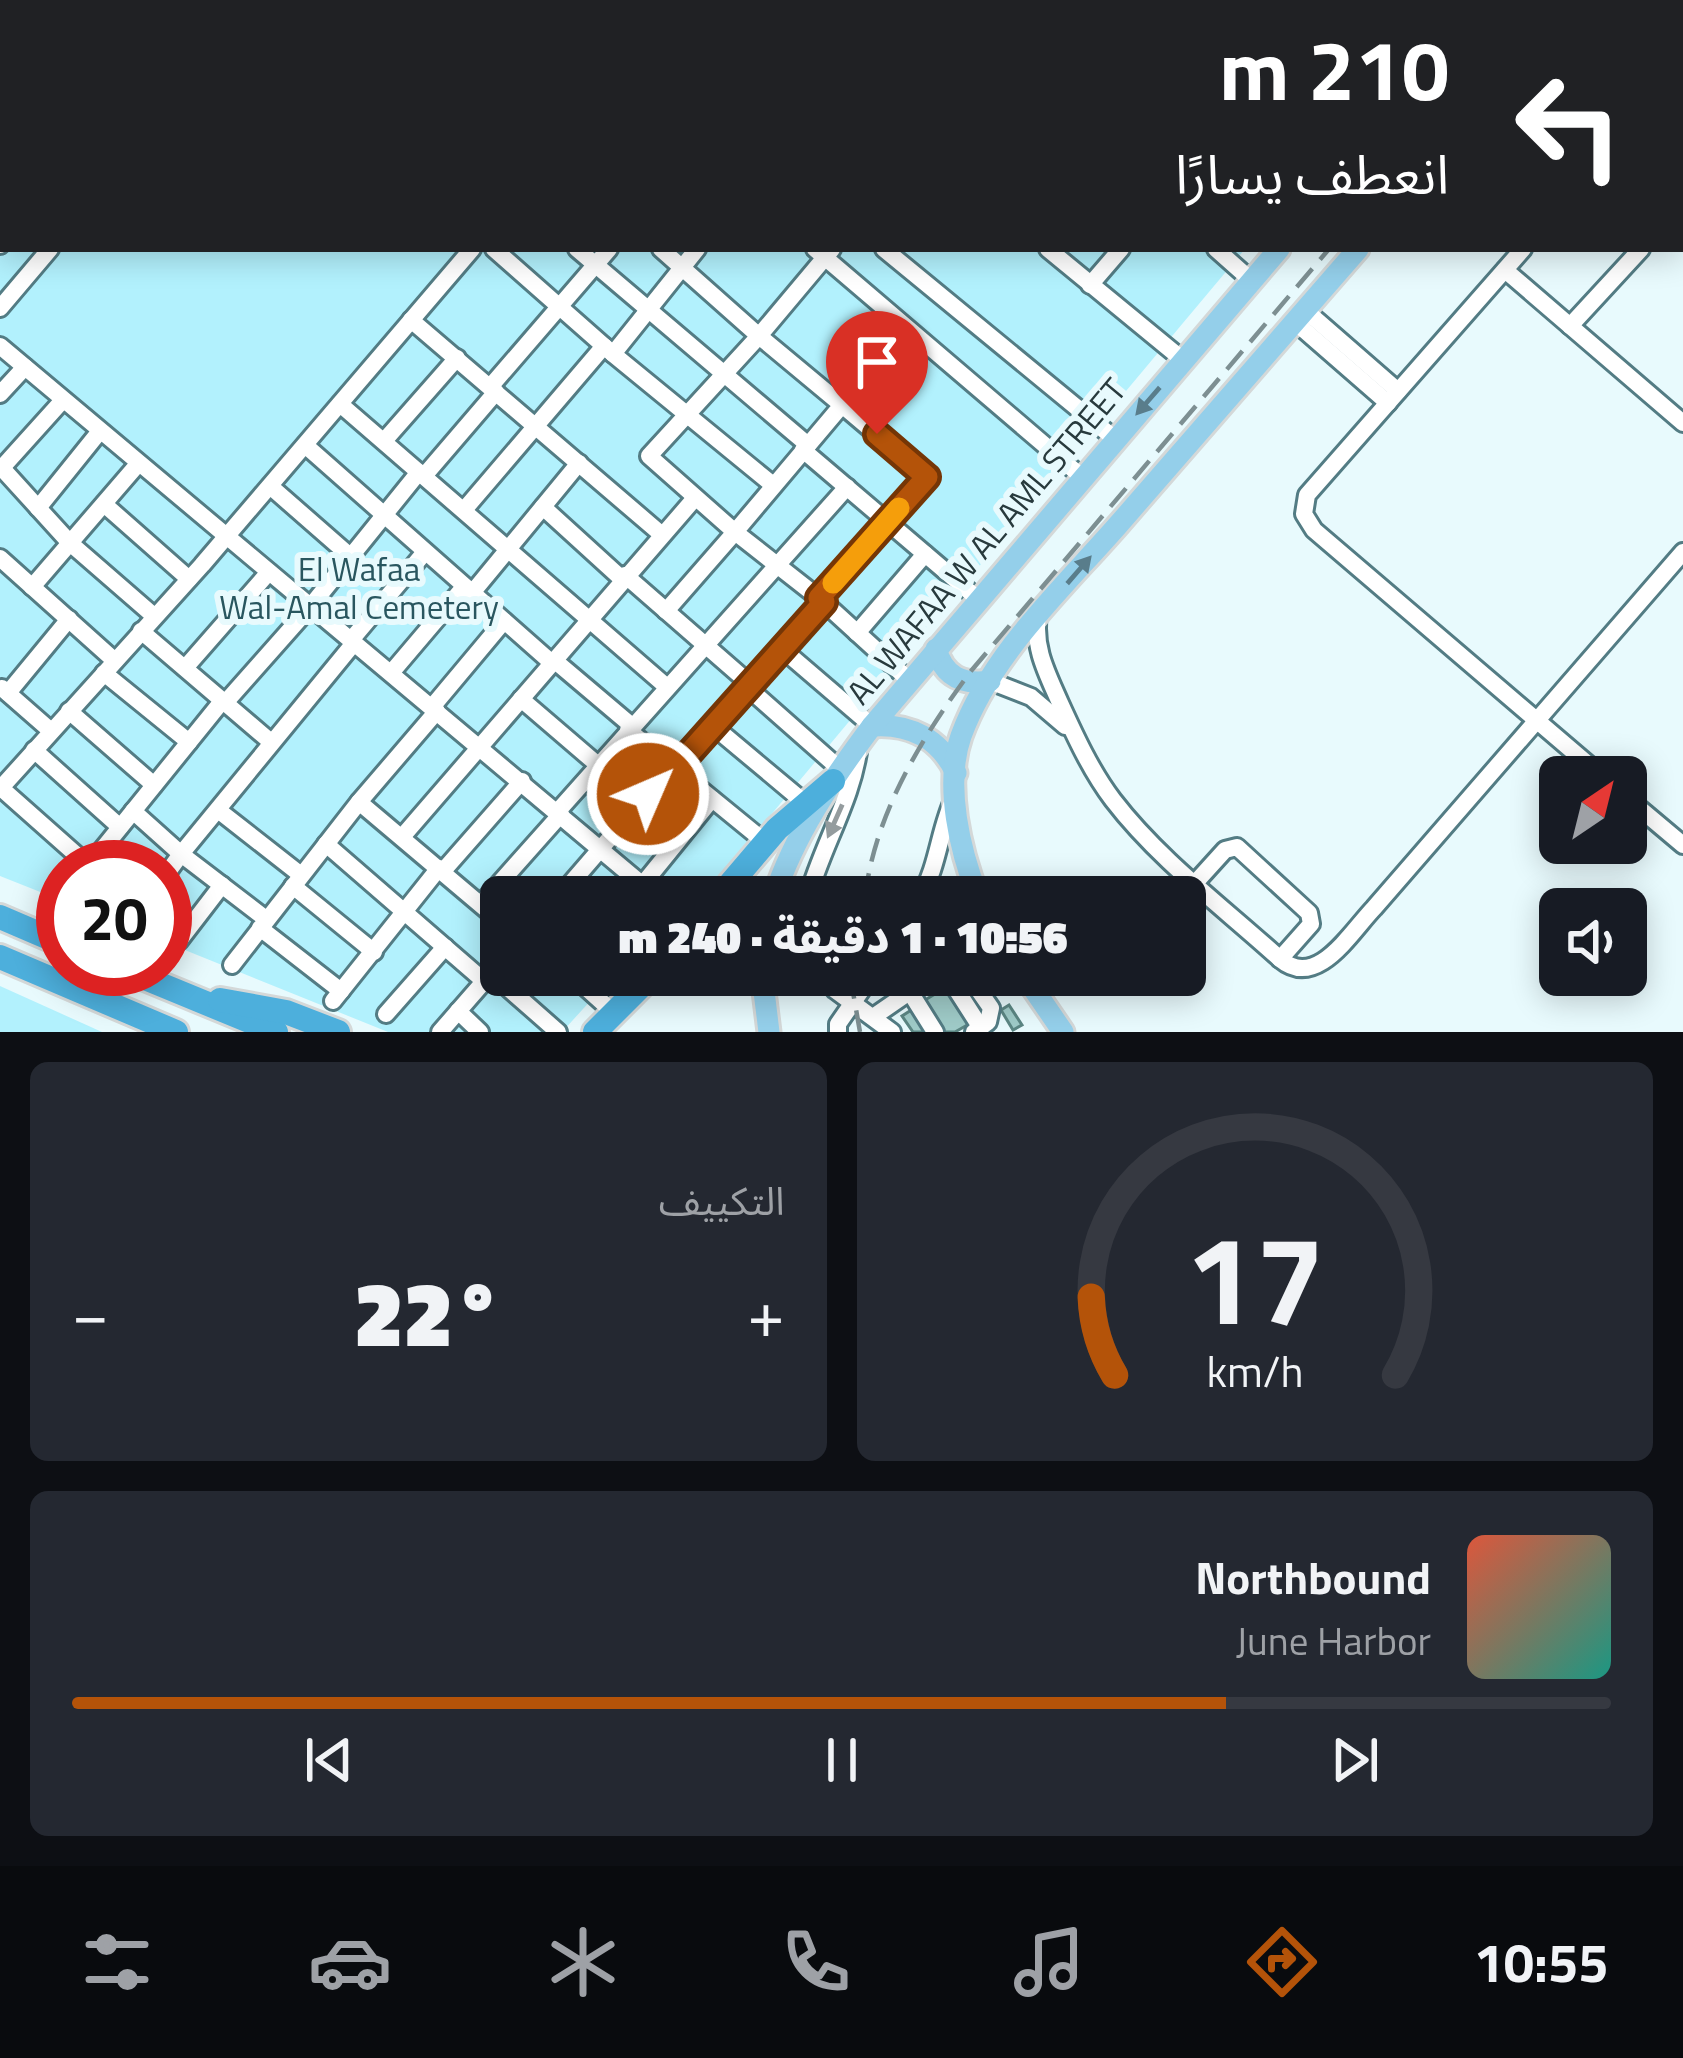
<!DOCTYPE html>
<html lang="ar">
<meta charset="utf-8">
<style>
body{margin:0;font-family:"Titillium Web","Noto Sans Arabic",sans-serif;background:#242831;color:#f1f3f6;direction:rtl;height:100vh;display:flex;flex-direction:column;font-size:45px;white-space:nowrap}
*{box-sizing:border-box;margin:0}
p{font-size:39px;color:#9ea1a6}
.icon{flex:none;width:66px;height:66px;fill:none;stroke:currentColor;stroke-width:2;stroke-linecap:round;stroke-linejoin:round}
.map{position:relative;height:1032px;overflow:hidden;direction:ltr}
.panel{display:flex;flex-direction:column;gap:30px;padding:30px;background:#0d0f14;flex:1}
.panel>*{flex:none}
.hud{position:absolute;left:0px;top:0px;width:1683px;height:252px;box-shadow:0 6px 30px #0003;direction:rtl;background:#202124;color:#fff;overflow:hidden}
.needle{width:78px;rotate:35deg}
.fabs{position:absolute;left:1539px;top:756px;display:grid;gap:24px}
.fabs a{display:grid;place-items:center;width:108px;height:108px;border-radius:18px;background:#171b24;box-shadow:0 6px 30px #0003;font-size:60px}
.speed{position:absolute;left:36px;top:840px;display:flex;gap:24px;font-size:60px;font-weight:700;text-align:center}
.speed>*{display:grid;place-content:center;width:156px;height:156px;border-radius:50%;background:#171b24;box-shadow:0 6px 30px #0003;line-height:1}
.speed .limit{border:18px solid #d22;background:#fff;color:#111}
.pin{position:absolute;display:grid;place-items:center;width:102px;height:102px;color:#fff;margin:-123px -51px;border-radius:50% 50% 50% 0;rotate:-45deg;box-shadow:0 0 12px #0007}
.pin .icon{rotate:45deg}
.me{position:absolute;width:132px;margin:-66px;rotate:45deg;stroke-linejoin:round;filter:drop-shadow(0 0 9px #0008)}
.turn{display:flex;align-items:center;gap:42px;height:252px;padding:0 36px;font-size:54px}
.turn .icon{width:156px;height:156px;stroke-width:2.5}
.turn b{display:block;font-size:84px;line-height:102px}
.big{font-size:90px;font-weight:800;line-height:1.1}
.panel .widget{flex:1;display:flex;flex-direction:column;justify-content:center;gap:18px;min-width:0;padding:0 42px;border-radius:18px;background:#242831}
.panel .dial{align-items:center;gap:0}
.dial svg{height:312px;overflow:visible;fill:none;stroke:#363941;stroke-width:7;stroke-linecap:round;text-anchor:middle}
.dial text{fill:#f1f3f6;stroke:none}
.song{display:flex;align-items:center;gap:36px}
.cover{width:144px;height:144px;border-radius:18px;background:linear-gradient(135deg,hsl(10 70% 55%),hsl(170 70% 35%))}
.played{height:12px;border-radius:6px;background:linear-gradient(90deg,#b45309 75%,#363941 75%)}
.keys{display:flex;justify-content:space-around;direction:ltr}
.heat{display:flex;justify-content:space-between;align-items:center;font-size:66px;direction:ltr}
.panel .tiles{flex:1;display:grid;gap:30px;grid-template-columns:1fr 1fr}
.widget:last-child{grid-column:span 2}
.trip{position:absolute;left:480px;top:876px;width:726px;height:120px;border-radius:18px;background:#171b24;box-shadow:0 6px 30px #0003;font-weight:800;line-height:120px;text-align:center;direction:rtl}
.tab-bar{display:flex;height:192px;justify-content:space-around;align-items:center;background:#090b0e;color:#9ea1a6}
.tab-bar .icon{width:84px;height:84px}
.tab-bar .selected{color:#b45309}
.tab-bar b{font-size:54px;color:#f1f3f6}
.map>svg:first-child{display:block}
.green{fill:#b2f1fd}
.building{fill:#9fcbc8;stroke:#5b8683;stroke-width:3}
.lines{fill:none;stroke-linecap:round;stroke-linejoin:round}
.minor-casing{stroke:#537c84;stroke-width:22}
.major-casing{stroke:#d4d8d8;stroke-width:27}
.highway-casing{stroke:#d4d8d8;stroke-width:30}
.minor{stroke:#fff;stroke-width:16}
.major{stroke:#94cfea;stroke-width:21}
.highway{stroke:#4dafdc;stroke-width:24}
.rail{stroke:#7d8f92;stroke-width:4.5;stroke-dasharray:24 12;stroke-linecap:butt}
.oneway{fill:#597d8b}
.oneway2{fill:#949c9e}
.route-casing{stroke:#753606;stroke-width:30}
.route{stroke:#b45309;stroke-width:21}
.slow{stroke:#f59e0b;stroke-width:21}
.labels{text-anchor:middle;stroke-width:12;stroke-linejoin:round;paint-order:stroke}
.street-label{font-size:33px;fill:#283a3d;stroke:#e8fafd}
.park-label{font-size:33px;fill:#29565f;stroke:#e8fafd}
</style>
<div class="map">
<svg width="1683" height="1032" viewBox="0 0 1683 1032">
<rect width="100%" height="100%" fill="#e8fafd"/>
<!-- green -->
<g class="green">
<path d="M0,0H1453L3,3V249H1245L702,897H501V975H614L562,1032H388L165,942V867H63V901L0,876Z"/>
<path d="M0,986L102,1032H0Z"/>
</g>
<!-- building -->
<g class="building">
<path d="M945,988L947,992L951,990L969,1024L955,1032H944L925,1000Z"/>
<path d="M1009,1005L1022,1025L1013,1030L1001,1010Z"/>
<path d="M916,1007L932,1032H913L902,1016Z"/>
</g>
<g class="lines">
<!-- minor casing -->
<g class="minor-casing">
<g id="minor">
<path d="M37,0L40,3"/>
<path d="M199,0L202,3"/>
<path d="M525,0L529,3"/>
<path d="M597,0L601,3"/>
<path d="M764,0L768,3"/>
<path d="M848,0L851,3"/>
<path d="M1014,0L1017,3"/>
<path d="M1092,0L1096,3"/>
<path d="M1260,0L1263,3"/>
<path d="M1343,0L1347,3"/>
<path d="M1422,0L1425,3"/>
<path d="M1643,0L1645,3"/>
<path d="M66,3L68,0"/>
<path d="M137,3L140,0"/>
<path d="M258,3L261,0"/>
<path d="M685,3L687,0"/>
<path d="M822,3L824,0"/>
<path d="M896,3L899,0"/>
<path d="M972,3L974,0"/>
<path d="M1041,3L1044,0"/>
<path d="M1183,3L1185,0"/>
<path d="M1680,40L1683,43"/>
<path d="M0,49L3,46"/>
<path d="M1680,75L1683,77"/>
<path d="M0,121L3,124"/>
<path d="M0,192L3,195"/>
<path d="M1680,234L1683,236"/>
<path d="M0,245L3,242"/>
<path d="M494,249L604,346"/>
<path d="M577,249L808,445"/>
<path d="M661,249L759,336L649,456L735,532L666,611"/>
<path d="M815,249L1082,477"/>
<path d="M832,249L759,336L842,405L735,532L819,598L910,681"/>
<path d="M884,249L1115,439"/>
<path d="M1048,249L1183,360"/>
<path d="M1216,249L1252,281"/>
<path d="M1523,249L1307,495L1304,514L1314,530L1603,777"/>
<path d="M1505,270L1683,423"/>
<path d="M1090,285L1121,249"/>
<path d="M0,308L50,249"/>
<path d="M1305,310L1398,391"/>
<path d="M411,320L661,534"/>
<path d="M1295,322L1388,403"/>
<path d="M1570,326L1641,249"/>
<path d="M0,346L657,897"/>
<path d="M613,354L773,485"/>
<path d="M490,387L609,249"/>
<path d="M0,394L25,367"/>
<path d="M340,404L667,687"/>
<path d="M384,441L457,358"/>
<path d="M305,445L552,663"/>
<path d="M803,450L978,599"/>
<path d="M0,466L70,543L154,616"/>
<path d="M0,470L63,400"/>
<path d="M424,476L496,392"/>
<path d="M270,486L350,556"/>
<path d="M104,504L189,579"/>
<path d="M543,507L622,579"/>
<path d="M38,508L100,431"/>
<path d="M464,510L604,346L613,354L697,249"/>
<path d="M0,558L115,661"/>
<path d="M625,575L750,684"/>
<path d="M32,587L138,464"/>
<path d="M472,593L579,463"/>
<path d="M819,598L927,477L842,405"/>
<path d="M1038,615C1033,648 1047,673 1060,703C1075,736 1091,771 1113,800C1159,860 1224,908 1280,959C1317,990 1350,933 1374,908L1683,552"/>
<path d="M141,631L271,742"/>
<path d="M857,633L925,554"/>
<path d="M351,640L425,552"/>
<path d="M781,648L872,726"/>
<path d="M554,660L632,726"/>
<path d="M185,668L269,572"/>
<path d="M104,673L189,742"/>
<path d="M391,673L464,587"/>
<path d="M990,681L1031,697L1065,726"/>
<path d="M747,687L841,770"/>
<path d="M2,688L51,731"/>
<path d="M8,693L69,619"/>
<path d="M521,699L598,765"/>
<path d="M225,703L310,607L419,472"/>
<path d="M432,707L504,621"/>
<path d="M69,711L154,785"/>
<path d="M713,726L805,803"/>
<path d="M628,730L765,842"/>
<path d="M34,750L120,827"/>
<path d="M675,769L824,602"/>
<path d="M1,788L89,866"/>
<path d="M0,789L202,565L472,249"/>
<path d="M1626,797L1683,845"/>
<path d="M359,802L501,922"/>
<path d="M218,810L301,875"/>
<path d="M133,811L181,854L165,876"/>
<path d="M558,811L847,487"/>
<path d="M402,837L695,498"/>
<path d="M326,844L484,981"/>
<path d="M88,867L223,700"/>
<path d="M443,871L522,781"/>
<path d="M1196,882L1225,850L1237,847L1309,913L1311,924L1280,959"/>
<path d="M643,884L712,799"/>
<path d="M293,886L374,952"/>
<path d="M559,897L672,766"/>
<path d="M808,897C822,846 853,798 859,745"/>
<path d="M920,897C939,865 939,829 955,796"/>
<path d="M481,904L561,814"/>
<path d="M266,919L181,854L354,643"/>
<path d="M260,928L341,991"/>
<path d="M179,941L222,885"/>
<path d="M232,965L359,802L437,711"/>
<path d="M491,973L558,1032"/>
<path d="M572,975L614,1013"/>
<path d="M822,975L835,990L892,1032"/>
<path d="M947,975L981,1028"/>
<path d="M968,975L991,1008L988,1022L974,1032"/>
<path d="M910,992L935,1032"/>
<path d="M333,1001L439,868"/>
<path d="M458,1011L480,1032"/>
<path d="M386,1014L445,947"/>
<path d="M873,1017L934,975"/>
<path d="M440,1032L501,962"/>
<path d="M838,1032V1024L872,975"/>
</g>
</g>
<!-- major casing -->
<g class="major-casing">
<g id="major">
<path d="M1492,3L1494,0"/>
<path d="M1568,3L1571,0"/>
<path d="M936,649C944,677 963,685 990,681"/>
<path d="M872,726C910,723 940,739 956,773"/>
<path d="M774,897C794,835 833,778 872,726L1279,249"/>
<path d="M978,897C960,851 944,785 961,736C991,654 1062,589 1118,525C1198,433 1278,341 1358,249"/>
<path d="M762,975L769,1032"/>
<path d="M1024,975L1063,1032"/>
</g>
</g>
<!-- highway casing -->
<g class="highway-casing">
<g id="highway">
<path d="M719,897L777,829L833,781"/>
<path d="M0,917L63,944"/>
<path d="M0,957L176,1032"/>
<path d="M123,969L276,1032"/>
<path d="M220,1000L286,1012L338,1032"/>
<path d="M595,1032L652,975"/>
</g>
</g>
<!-- minor -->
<use href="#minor" class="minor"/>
<!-- major -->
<use href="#major" class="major"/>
<!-- highway -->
<use href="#highway" class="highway"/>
<!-- rail -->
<g class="rail">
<path d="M1523,3L1526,0"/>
<path d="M1544,3L1546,0"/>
<path d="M865,897C875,813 922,737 971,671L1329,249"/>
<path d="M850,975L860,1032"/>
</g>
</g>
<!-- one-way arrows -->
<defs><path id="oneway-solid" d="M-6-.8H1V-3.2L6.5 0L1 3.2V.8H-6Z" transform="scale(3)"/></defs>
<g class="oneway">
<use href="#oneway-solid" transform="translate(1148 401) rotate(131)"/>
<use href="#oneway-solid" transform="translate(1079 570) rotate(-49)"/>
</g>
<use class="oneway2" href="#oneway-solid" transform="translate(835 821) rotate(114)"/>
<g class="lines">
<!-- route casing -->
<g class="route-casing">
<path id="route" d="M648,794L672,766L675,769L824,602L819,598L927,477L877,434"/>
</g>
<!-- route -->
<use href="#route" class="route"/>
<!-- slow -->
<path class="slow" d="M833,583L899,508"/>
</g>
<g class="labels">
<!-- street labels -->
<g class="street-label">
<text transform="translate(986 541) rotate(-50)" y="12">AL WAFAA W AL AML STREET</text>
</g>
<!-- park labels -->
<g class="park-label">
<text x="359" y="581">El Wafaa<tspan x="359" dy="38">Wal-Amal Cemetery</tspan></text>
</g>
</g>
</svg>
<div class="fabs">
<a><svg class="needle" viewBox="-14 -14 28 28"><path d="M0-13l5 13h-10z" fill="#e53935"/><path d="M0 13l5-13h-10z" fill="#9ea1a6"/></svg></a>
<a><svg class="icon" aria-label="sound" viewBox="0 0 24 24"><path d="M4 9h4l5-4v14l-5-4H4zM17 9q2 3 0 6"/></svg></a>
</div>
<div class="speed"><div class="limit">20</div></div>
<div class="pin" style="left:877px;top:434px;background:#d93025"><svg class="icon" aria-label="arrive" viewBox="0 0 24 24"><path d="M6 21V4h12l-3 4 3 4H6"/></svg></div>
<svg class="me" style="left:648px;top:794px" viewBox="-20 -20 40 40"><circle r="17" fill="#b45309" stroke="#fff" stroke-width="3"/><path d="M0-11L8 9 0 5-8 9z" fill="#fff"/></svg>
<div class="trip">10:56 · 1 دقيقة · 240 m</div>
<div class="hud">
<div class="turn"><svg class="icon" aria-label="left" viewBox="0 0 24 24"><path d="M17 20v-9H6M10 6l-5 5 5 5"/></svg><div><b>210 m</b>انعطف يسارًا</div></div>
</div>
</div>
<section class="panel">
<div class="tiles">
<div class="widget dial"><svg viewBox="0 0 100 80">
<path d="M14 69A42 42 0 1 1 86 69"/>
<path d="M14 69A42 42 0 0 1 8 49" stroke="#b45309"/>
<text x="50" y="56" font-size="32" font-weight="700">17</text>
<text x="50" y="72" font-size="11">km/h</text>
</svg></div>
<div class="widget"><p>التكييف</p>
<div class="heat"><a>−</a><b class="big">22°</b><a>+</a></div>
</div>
<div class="widget">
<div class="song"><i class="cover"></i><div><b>Northbound</b><p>June Harbor</p></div></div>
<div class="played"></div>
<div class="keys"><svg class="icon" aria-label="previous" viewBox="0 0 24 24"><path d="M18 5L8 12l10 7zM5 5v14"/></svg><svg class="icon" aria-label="pause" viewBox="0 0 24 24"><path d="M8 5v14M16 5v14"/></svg><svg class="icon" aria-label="next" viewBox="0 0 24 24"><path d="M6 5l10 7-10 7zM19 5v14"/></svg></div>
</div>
</div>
</section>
<nav class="tab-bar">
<b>10:55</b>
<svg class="icon selected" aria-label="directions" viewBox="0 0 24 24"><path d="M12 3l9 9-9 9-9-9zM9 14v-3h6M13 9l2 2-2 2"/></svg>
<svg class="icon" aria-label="music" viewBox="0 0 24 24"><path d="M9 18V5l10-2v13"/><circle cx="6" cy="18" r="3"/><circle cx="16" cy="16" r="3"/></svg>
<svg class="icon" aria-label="phone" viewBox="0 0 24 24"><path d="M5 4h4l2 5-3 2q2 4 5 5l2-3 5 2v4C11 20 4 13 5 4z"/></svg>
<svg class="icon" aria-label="climate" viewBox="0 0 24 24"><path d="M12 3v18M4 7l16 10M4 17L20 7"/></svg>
<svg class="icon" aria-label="car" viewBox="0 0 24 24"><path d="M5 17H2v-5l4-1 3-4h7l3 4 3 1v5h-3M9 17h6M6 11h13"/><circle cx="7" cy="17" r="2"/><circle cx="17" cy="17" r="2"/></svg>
<svg class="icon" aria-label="filters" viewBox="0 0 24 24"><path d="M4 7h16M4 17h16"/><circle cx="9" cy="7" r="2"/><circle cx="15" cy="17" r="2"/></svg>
</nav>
